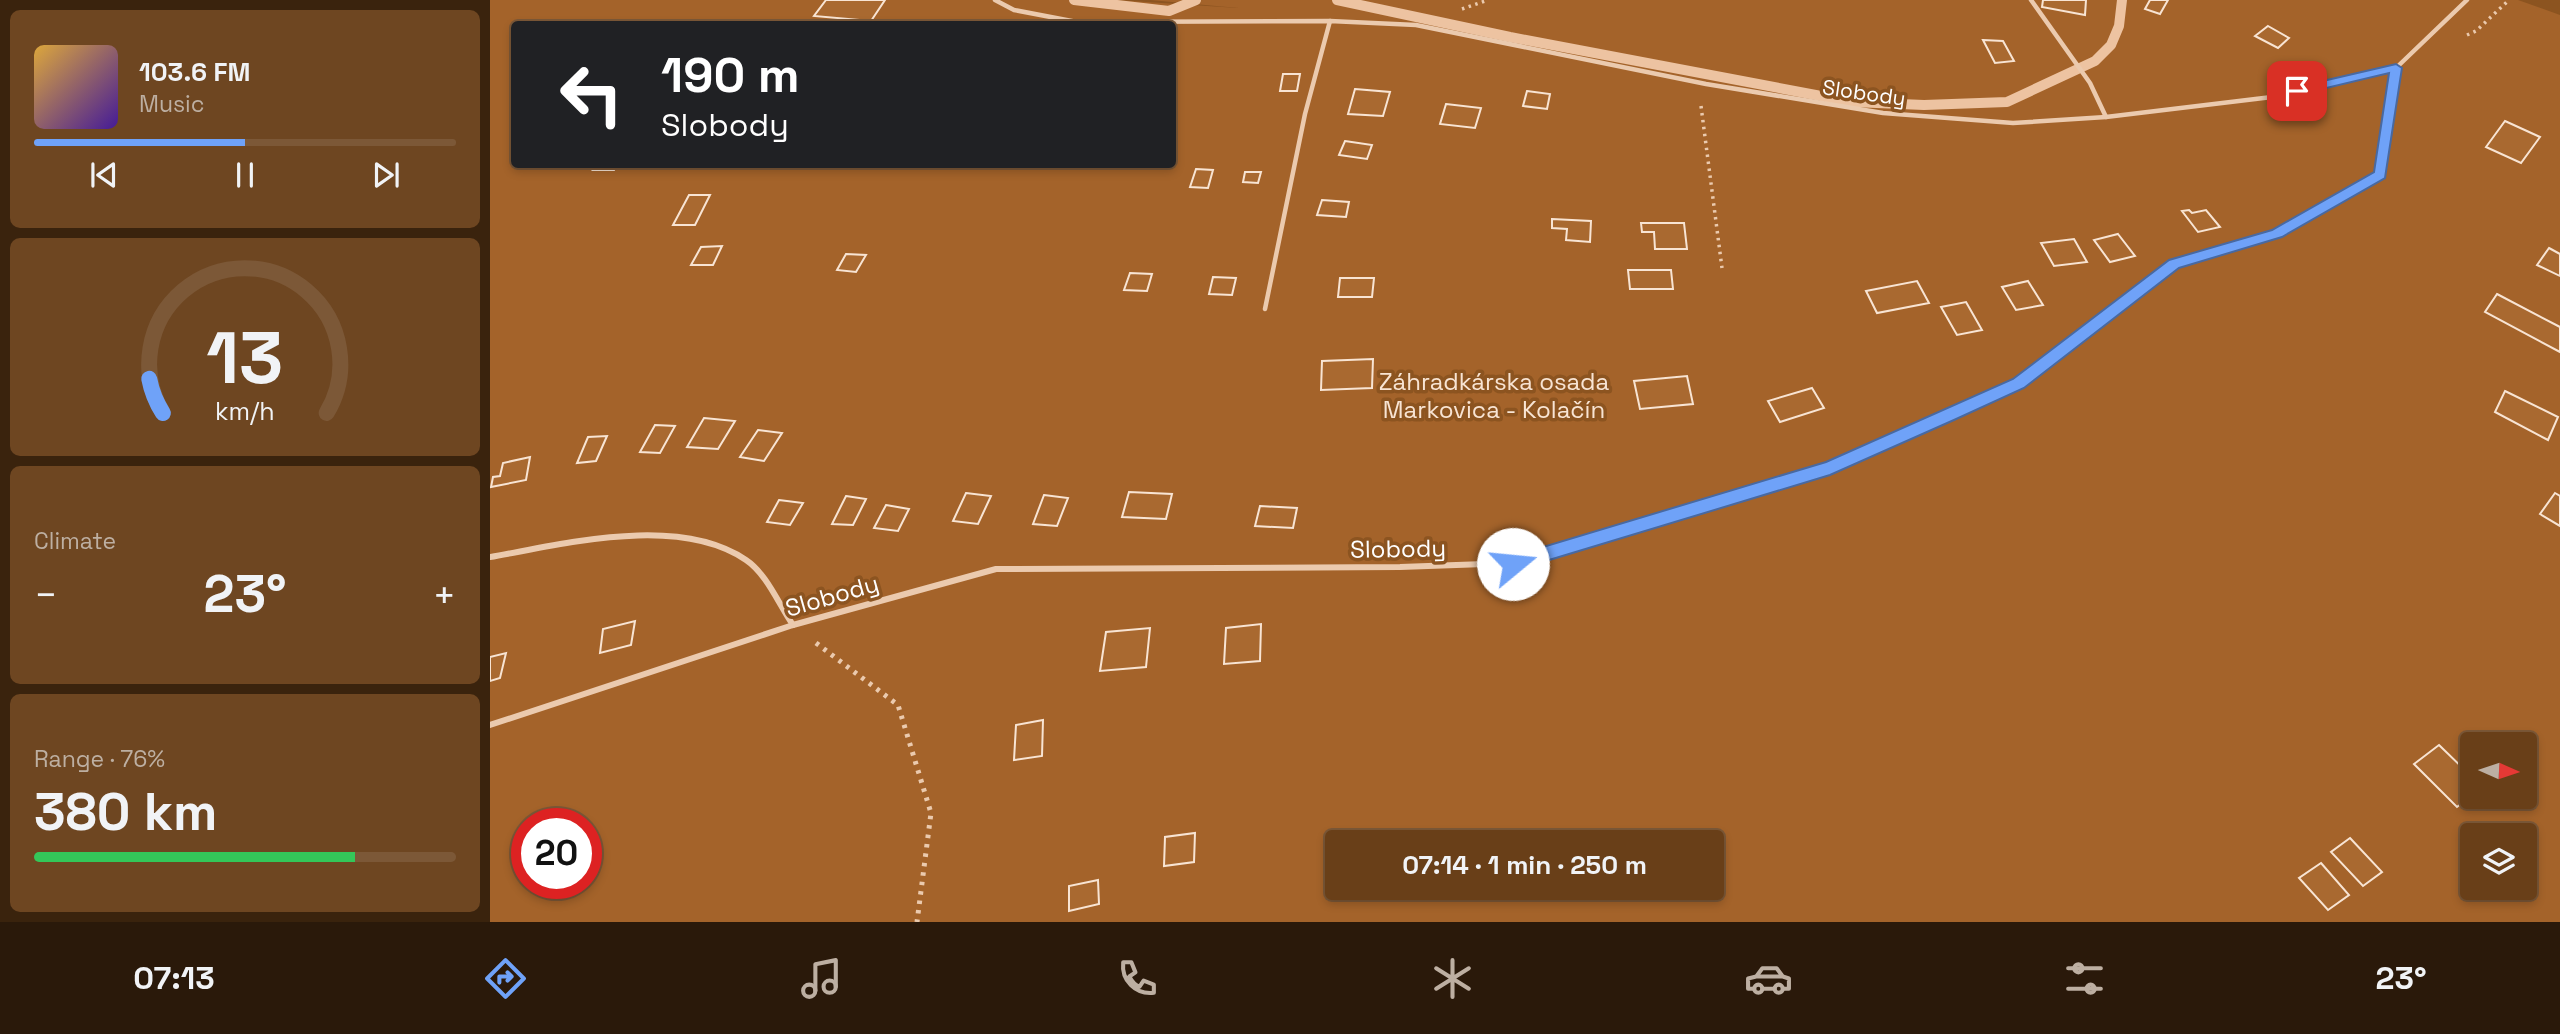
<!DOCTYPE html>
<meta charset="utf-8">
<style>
body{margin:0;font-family:"Space Grotesk",sans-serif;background:#6e4621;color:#f1f3f6;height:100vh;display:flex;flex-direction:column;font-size:26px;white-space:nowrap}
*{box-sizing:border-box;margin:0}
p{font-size:23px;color:#bdafa2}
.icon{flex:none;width:38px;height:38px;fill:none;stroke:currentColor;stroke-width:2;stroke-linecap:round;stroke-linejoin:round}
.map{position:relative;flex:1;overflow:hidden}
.panel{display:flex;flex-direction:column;gap:10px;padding:10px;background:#3a230d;width:490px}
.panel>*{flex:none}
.top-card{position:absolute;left:21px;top:21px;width:665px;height:147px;border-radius:7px;box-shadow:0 4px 10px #0003,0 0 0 2px #7c5837;background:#202124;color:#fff;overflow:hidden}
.needle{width:46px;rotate:93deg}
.fabs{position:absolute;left:1970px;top:732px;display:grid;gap:14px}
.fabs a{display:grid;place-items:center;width:77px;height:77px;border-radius:7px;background:#693f18;box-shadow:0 4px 10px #0003,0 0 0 2px #7c5837;font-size:35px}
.speed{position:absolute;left:21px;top:808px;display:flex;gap:14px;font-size:35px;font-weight:700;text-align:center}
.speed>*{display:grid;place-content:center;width:91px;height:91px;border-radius:50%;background:#693f18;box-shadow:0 4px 10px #0003,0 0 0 2px #7c5837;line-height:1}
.speed .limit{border:10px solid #d22;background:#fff;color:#111}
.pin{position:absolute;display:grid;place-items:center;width:60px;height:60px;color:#fff;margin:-30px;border-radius:14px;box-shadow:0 4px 10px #0006}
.me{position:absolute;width:77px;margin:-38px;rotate:73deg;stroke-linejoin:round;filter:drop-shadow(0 0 5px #0008)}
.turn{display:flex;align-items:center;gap:24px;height:147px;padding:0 35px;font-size:32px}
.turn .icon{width:91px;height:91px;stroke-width:2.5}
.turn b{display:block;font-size:49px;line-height:60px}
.big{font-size:52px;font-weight:800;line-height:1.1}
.panel .card{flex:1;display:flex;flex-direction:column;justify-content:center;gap:10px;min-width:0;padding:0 24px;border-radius:10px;background:#6e4621}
.panel .dial{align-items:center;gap:0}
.dial svg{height:182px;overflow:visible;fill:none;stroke:#7c5837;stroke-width:7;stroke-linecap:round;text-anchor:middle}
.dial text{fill:#f1f3f6;stroke:none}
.song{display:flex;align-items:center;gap:21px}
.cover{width:84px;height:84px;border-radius:10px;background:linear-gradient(135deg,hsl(40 70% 55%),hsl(260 70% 35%))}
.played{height:7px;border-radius:4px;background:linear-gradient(90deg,#6fa2f8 50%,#7c5837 50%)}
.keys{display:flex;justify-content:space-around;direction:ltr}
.heat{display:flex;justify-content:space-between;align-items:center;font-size:38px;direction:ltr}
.charge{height:10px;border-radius:5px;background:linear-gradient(90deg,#34c759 76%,#7c5837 0)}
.trip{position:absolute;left:835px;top:830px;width:399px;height:70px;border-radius:7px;background:#693f18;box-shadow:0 4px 10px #0003,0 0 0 2px #7c5837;font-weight:800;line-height:70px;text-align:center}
.tabs{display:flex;height:112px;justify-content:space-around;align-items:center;background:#2a190a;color:#bdafa2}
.tabs .icon{width:49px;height:49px}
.tabs .active{color:#6fa2f8}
.tabs b{font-size:32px;color:#f1f3f6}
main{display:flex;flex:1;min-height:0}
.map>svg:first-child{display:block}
.green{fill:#a4632a;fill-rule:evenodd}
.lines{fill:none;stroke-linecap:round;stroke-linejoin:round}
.stream{stroke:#edc3a1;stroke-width:10}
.building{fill:#a96930;stroke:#f8e4d3;stroke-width:2}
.path-far1{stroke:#ebcaae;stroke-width:3.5;stroke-dasharray:2.5 4.5;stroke-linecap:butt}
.path{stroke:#ebcaae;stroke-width:5;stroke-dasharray:3.5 6;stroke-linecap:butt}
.service-far1{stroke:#ebcaae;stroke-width:4.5}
.service{stroke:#ebcaae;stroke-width:6}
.route{fill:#6fa2f8;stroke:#4869a1;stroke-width:2}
.labels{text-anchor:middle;stroke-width:7;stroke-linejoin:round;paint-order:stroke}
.far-street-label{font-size:21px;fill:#fff;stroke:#8c5420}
.park-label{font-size:24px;fill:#f8e4d3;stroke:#8c5420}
.street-label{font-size:24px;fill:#fff;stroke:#8c5420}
</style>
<main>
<section class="panel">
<div class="card">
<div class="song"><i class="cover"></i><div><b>103.6 FM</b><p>Music</p></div></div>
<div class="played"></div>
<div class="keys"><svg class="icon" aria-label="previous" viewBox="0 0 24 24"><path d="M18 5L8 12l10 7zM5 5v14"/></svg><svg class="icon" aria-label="pause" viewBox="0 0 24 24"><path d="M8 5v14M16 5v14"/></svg><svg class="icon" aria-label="next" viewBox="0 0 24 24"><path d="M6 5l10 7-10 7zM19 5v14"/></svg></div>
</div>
<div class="card dial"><svg viewBox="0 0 100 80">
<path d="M14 69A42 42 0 1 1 86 69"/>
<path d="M14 69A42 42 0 0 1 8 54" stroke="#6fa2f8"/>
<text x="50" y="56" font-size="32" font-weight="700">13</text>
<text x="50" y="72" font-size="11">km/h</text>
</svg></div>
<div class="card"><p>Climate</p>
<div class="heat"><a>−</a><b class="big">23°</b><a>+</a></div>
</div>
<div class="card"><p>Range · 76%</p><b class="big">380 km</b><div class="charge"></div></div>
</section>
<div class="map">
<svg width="2070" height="922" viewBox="0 0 2070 922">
<rect width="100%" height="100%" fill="#8c5420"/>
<!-- green -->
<path class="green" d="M0,0H626L748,8L660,0H2028L2070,15V922H0ZM24,24H682V164H24ZM1983,744H2035V796H1983ZM37,824H96V884H37ZM1983,835H2035V887H1983ZM847,842H1222V887H847Z"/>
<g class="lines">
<!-- stream -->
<g class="stream">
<path d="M584,0L679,11L706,0"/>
<path d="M847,0L1020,37L1363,102L1434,105L1517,102L1605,61L1621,45L1629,26L1632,0"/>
</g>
</g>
<!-- building -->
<g class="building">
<path d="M336,0H395L381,21L324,16Z"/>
<path d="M1553,0H1596L1595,15L1552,7Z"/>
<path d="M1660,0H1678L1670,14L1655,9Z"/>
<path d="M1778,26L1799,38L1788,48L1765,36Z"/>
<path d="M1493,40L1513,41L1524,61L1505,63Z"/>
<path d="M793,74H810L807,91H790Z"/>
<path d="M865,89L900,92L893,116L858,114Z"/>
<path d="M1037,91L1060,94L1057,109L1033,106Z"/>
<path d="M956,104L991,108L985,128L950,124Z"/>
<path d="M2015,121L2050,137L2031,163L1996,147Z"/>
<path d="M855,141L882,145L877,159L849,155Z"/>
<path d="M107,164H128L124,170H103Z"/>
<path d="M706,169L723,170L718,188L700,187Z"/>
<path d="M755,172H771L768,183L753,182Z"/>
<path d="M199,195H220L205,225H183Z"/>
<path d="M832,200L859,202L856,217L827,215Z"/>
<path d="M1699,210L1702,213L1716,210L1730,227L1708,232L1692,211Z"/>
<path d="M1062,219L1101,221L1100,242L1076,240L1077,229L1062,228Z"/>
<path d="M1151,223H1194L1197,249H1165L1164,232H1152Z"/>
<path d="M1628,234L1645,256L1620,262L1604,240Z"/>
<path d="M1584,239L1597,262L1564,266L1551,243Z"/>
<path d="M232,246L223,265H201L211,247Z"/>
<path d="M2059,248L2070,254V276L2047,265Z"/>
<path d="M356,254L376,255L366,272L347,270Z"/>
<path d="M1138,270H1181L1183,289H1140Z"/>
<path d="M640,273L662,274L657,291L634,290Z"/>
<path d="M723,277L746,278L742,295L719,294Z"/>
<path d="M850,278H884L882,297H848Z"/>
<path d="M1427,281L1439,303L1387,313L1376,291Z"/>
<path d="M1538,281L1553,305L1526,310L1512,287Z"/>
<path d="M2007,294L2070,327V352L1995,312Z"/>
<path d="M1476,302L1492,330L1467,335L1451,307Z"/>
<path d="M883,359L882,388L831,390L832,361Z"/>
<path d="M1197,376L1203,404L1150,409L1144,381Z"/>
<path d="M1322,388L1334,408L1290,422L1278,401Z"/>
<path d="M2015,391L2068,417L2058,440L2005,412Z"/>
<path d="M214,418L245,421L228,449L197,447Z"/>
<path d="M165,425L185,426L170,453L150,452Z"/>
<path d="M268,430L292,433L274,461L250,457Z"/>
<path d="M117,436L106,461L87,463L98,437Z"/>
<path d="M40,457L36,480L1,487L3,477L10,476L13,463Z"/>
<path d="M639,492L682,494L676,519L632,517Z"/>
<path d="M476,493L501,496L488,524L463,521Z"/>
<path d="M2065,493L2070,496V526L2050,514Z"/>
<path d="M554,495L578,498L567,526L543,524Z"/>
<path d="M356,496L376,499L363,525L342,524Z"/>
<path d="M289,500L313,503L300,525L277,522Z"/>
<path d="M396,505L419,509L408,531L384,528Z"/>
<path d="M770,506L807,508L803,528L765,526Z"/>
<path d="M145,621L141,645L110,653L113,629Z"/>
<path d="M771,624L770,661L734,664L736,628Z"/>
<path d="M660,628L656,667L610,671L616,632Z"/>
<path d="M16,653L10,678L0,681V657Z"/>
<path d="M553,720L552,756L524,760L526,725Z"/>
<path d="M1949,745L1983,778V794L1967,807L1924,764Z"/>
<path d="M705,833L704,862L674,866L675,837Z"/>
<path d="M1860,838L1892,872L1873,886L1841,852Z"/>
<path d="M1831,863L1859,895L1838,910L1809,878Z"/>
<path d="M608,880L609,904L579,911V886Z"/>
<path d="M946,887H981V888L946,893Z"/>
</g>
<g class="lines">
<!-- path-far1 -->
<g class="path-far1">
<path d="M972,9L998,0"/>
<path d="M1977,35L1986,31L2019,0"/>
<path d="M1211,106L1232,268"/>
</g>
<!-- path -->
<path class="path" d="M326,643L408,705L441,813L427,922"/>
<!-- service-far1 -->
<g class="service-far1">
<path d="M505,0L524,10L587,22L840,21L926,25L1216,84L1393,113L1523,123L1616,117L1782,97L1906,68L1977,0"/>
<path d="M1541,0L1600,83L1616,117"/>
<path d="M775,309L815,114L840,21"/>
<path d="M1492,400L1529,384L1684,264L1787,233L1890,175L1906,68"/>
</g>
<!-- service -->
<g class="service">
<path d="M0,557C75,544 188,514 256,560C277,574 289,605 303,625"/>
<path d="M0,725L303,625L506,569L910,567L1023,563L1340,468L1496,399"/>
</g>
</g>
<!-- route -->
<path class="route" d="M1906,64L1912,68L1895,178L1792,237L1689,268L1534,388L1464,420L1340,475L1023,571L1017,569L1014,564L1017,558L1023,556L1336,462L1523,379L1679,260L1782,230L1884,172L1899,73L1807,95L1801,91L1807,87Z"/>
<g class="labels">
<!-- far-street labels -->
<g class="far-street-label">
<text transform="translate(1374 93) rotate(8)" y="7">Slobody</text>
</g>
<!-- park labels -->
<g class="park-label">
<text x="1004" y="390">Záhradkárska osada<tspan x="1004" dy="28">Markovica - Kolačín</tspan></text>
</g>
<!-- street labels -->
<g class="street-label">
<text transform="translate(908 549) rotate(-1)" y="8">Slobody</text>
<text transform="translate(342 596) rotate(-16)" y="8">Slobody</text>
</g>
</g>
</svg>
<div class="fabs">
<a><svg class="needle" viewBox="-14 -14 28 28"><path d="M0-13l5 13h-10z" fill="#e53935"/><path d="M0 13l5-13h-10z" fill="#bdafa2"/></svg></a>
<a><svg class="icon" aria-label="layers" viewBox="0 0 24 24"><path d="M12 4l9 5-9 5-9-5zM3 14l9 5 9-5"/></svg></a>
</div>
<div class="speed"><div class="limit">20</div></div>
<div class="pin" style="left:1807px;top:91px;background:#d93025"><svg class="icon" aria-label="arrive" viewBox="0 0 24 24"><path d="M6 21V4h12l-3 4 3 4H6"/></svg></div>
<svg class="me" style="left:1023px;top:564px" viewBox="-20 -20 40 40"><circle r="19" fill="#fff"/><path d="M0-13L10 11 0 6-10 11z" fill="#6fa2f8"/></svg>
<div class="trip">07:14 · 1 min · 250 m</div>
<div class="top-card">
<div class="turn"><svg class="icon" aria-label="left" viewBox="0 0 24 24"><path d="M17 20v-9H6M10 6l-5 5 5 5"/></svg><div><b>190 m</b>Slobody</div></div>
</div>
</div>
</main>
<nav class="tabs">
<b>07:13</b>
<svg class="icon active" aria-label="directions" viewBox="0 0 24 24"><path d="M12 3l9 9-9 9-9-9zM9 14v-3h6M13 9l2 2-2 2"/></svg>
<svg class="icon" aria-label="music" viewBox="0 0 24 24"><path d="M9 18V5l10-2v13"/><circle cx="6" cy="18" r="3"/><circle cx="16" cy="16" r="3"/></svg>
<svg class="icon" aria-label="phone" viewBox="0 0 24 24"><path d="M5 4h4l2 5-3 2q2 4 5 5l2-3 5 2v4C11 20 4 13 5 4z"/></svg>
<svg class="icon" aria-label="climate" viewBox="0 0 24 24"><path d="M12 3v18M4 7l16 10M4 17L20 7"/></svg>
<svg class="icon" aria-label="car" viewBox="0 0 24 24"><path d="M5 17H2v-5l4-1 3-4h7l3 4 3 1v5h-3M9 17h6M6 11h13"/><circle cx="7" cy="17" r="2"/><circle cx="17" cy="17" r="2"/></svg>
<svg class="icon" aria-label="filters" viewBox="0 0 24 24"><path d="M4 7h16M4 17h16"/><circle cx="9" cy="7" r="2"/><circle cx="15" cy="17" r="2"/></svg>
<b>23°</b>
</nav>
